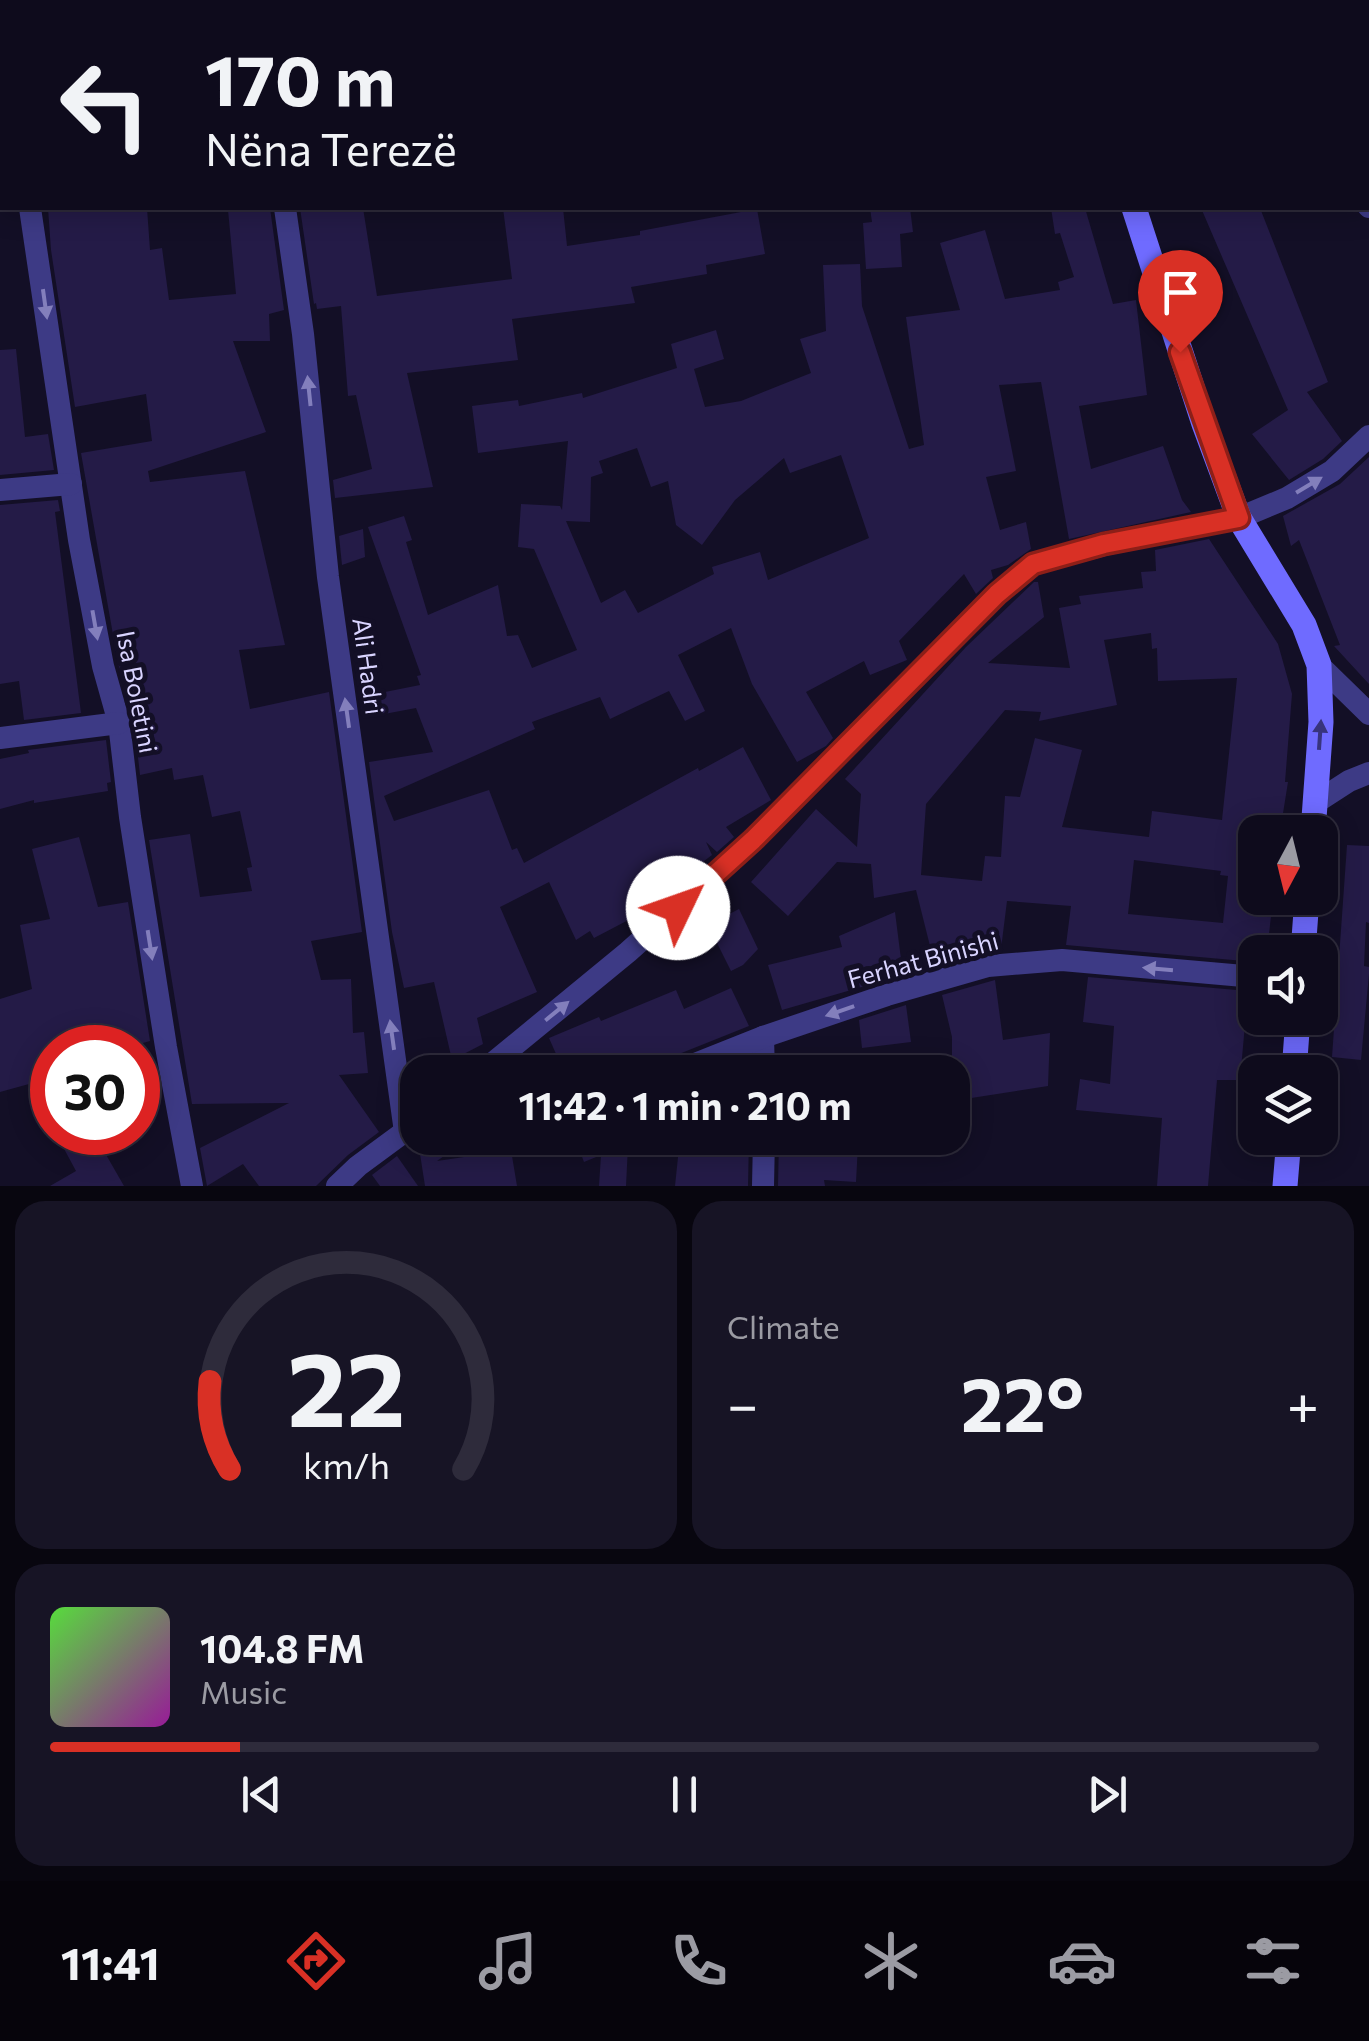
<!DOCTYPE html>
<meta charset="utf-8">
<style>
body{margin:0;font-family:Commissioner,sans-serif;background:#171425;color:#f1f3f6;height:100vh;display:flex;flex-direction:column;font-size:38px;white-space:nowrap}
*{box-sizing:border-box;margin:0}
p{font-size:32px;color:#9b9ba3}
.icon{flex:none;width:55px;height:55px;fill:none;stroke:currentColor;stroke-width:2;stroke-linecap:round;stroke-linejoin:round}
.map{position:relative;height:1186px;overflow:hidden}
.sheet{display:flex;flex-direction:column;gap:15px;padding:15px;background:#08060f;flex:1}
.sheet>*{flex:none}
.hud{position:absolute;left:0px;top:0px;width:1370px;height:210px;box-shadow:0 5px 25px #0003,0 0 0 2px #2e2b3b;background:#0e0b1c;color:#f1f3f6;overflow:hidden}
.needle{width:65px;rotate:187deg}
.buttons{position:absolute;left:1238px;top:815px;display:grid;gap:20px}
.buttons a{display:grid;place-items:center;width:100px;height:100px;border-radius:20px;background:#0e0b1c;box-shadow:0 5px 25px #0003,0 0 0 2px #2e2b3b;font-size:50px}
.speed{position:absolute;left:30px;top:1025px;display:flex;gap:20px;font-size:50px;font-weight:700;text-align:center}
.speed>*{display:grid;place-content:center;width:130px;height:130px;border-radius:50%;background:#0e0b1c;box-shadow:0 5px 25px #0003,0 0 0 2px #2e2b3b;line-height:1}
.speed .limit{border:15px solid #d22;background:#fff;color:#111}
.pin{position:absolute;display:grid;place-items:center;width:85px;height:85px;color:#fff;margin:-102px -42px;border-radius:50% 50% 50% 0;rotate:-45deg;box-shadow:0 0 10px #0007}
.pin .icon{rotate:45deg}
.me{position:absolute;width:110px;margin:-55px;rotate:48deg;stroke-linejoin:round;filter:drop-shadow(0 0 8px #0008)}
.turn{display:flex;align-items:center;gap:35px;height:210px;padding:0 40px;font-size:45px}
.turn .icon{width:130px;height:130px;stroke-width:2.5}
.turn b{display:block;font-size:70px;line-height:85px}
.big{font-size:75px;font-weight:700;line-height:1.1}
.sheet .tile{flex:1;display:flex;flex-direction:column;justify-content:center;gap:15px;min-width:0;padding:0 35px;border-radius:30px;background:#171425}
.sheet .dial{align-items:center;gap:0}
.dial svg{height:260px;overflow:visible;fill:none;stroke:#2e2b3b;stroke-width:7;stroke-linecap:round;text-anchor:middle}
.dial text{fill:#f1f3f6;stroke:none}
.song{display:flex;align-items:center;gap:30px}
.cover{width:120px;height:120px;border-radius:15px;background:linear-gradient(135deg,hsl(110 70% 55%),hsl(300 70% 35%))}
.played{height:10px;border-radius:5px;background:linear-gradient(90deg,#d93025 15%,#2e2b3b 15%)}
.keys{display:flex;justify-content:space-around;direction:ltr}
.heat{display:flex;justify-content:space-between;align-items:center;font-size:55px;direction:ltr}
.sheet .tiles{flex:1;display:grid;gap:15px;grid-template-columns:1fr 1fr}
.tile:last-child{grid-column:span 2}
.trip{position:absolute;left:400px;top:1055px;width:570px;height:100px;border-radius:30px;background:#0e0b1c;box-shadow:0 5px 25px #0003,0 0 0 2px #2e2b3b;font-weight:700;line-height:100px;text-align:center}
.tabs{display:flex;height:160px;justify-content:space-around;align-items:center;background:#06040b;color:#9b9ba3}
.tabs .icon{width:70px;height:70px}
.tabs .selected{color:#d93025}
.tabs b{font-size:45px;color:#f1f3f6}
.map>svg:first-child{display:block}
.building{fill:#241b47;fill-rule:evenodd}
.lines{fill:none;stroke-linecap:round;stroke-linejoin:round}
.street{stroke:#3d3a85;stroke-width:22}
.secondary{stroke:#6f6bff;stroke-width:25}
.oneway{fill:#837fbc}
.oneway2{fill:#38347d}
.route-casing{stroke:#8d1f18;stroke-width:25}
.route{stroke:#d93025;stroke-width:18}
.labels{text-anchor:middle;stroke-width:10;stroke-linejoin:round;paint-order:stroke}
.street-label{font-size:25px;fill:#d9d4ff;stroke:#130f26}
</style>
<div class="map">
<svg width="1369" height="1186" viewBox="0 0 1369 1186">
<rect width="100%" height="100%" fill="#130f26"/>
<!-- building -->
<g class="building">
<path d="M48,208H147L150,250L162,248L169,300L236,294L228,210L270,208L284,310L269,314L270,341H233L266,432L148,471L150,482L245,471L285,645L239,650L250,709L329,692L362,932L311,941L321,980L351,979L353,1033L364,1032L368,1073L339,1075L379,1132L348,1155L316,1186H259L243,1164L207,1186L200,1148L289,1103L192,1104L149,840L190,834L200,897L252,891L247,868L252,867L240,811L212,817L203,775L174,780L172,768L140,775L134,721L118,663L81,453L152,441L146,394L75,407L51,250Z"/>
<path d="M300,208H363L377,296L512,279L503,208H563L567,246L640,235V231L757,209L765,254L706,265L707,274L631,287L635,303L512,319L518,360L407,373L433,487L335,498L333,480L372,469L356,395L348,396L341,306L317,309L316,303L314,304Z"/>
<path d="M870,208H910L913,232L900,234L902,267L866,269L863,223L872,222Z"/>
<path d="M1051,208H1085L1113,304L1136,300L1147,395L1079,406L1091,469L1163,446L1182,500L1191,512L1069,539L1041,382L999,385L1016,471L986,477L1000,530L1026,522L1031,549L1008,565L991,570L993,578L976,594L964,574L899,641L907,660L870,675L864,661L806,692L833,738L826,746L797,762L752,684L731,628L678,655L705,711L685,721L669,691L610,719L600,697L532,722L535,729L384,796L394,821L489,790L512,850L517,848L524,863L698,768L699,771L743,747L771,800L726,827L734,837L717,852L706,842L712,855L683,877L685,881L659,904L594,938L590,931L576,940L549,882L500,907L537,992L477,1018L483,1044L452,1060L434,982L404,988L392,932L369,762L433,752L416,708L363,718L360,697L420,685L417,676L421,675L368,527L404,516L412,540L406,542L428,615L498,585L507,636L518,635L532,668L577,650L534,549L518,547L521,504L560,506L562,510L568,441L478,453L472,406L518,400L519,406L582,393L583,398L677,368L671,344L716,330L724,359L694,369L705,407L741,401L811,373L800,339L826,331L823,265L860,264L862,306L909,449L924,445L906,317L960,310L940,243L985,230L1005,299L1060,290L1058,282L1074,277L1060,233L1055,234ZM637,448L651,487L668,481L676,525L702,545L735,500L784,458L790,473L841,455L869,538L768,580L760,552L712,567L714,574L638,613L625,590L601,603L566,521L590,522L591,477L603,473L599,461Z"/>
<path d="M1201,208H1260L1328,382L1307,392L1342,441L1323,459L1289,480L1252,434L1288,410Z"/>
<path d="M16,349L25,437L48,434L54,470L0,475V350Z"/>
<path d="M1369,457V684L1334,646L1340,645L1299,540L1291,546L1283,516L1340,484Z"/>
<path d="M58,500L60,511L55,512L81,713L24,720L19,681L0,684V505Z"/>
<path d="M363,529L365,557L342,565L339,536Z"/>
<path d="M1209,539L1278,644L1292,694L1285,782H1288L1280,832H1255V898H1273L1267,952H1255V962L1066,945L1071,906L1007,901L1001,949L990,948L991,951L935,966L916,890L874,898L871,864L837,862L788,916L751,882L816,809L857,847L861,794L845,779L966,647L1034,582H1038L1044,617L988,663L1070,668L1059,608L1081,604L1079,596L1143,588L1141,572L1156,571L1155,550ZM1151,633L1152,649L1157,648L1158,681L1237,678L1222,820L1152,811L1149,837L1062,827L1082,750L1035,738L1020,797L1005,796L1001,857L985,856L982,881L921,875L926,804L1005,710L1041,712L1039,721L1117,705L1104,640ZM1134,860L1221,871L1220,875L1228,876L1223,923L1128,914Z"/>
<path d="M106,740L111,782L107,783L108,791L34,803V800L0,809V759L29,753L28,750Z"/>
<path d="M79,837L98,907L128,902L150,1041L125,1048H52V1127L29,1084L0,1092V999L32,989L20,925L50,919L32,849Z"/>
<path d="M1347,845L1369,846V923L1366,922L1364,966L1369,967V974L1361,1060L1332,1057Z"/>
<path d="M739,909L758,949L743,965L731,971L708,925Z"/>
<path d="M895,912L903,975L782,1010L768,965L842,947L839,936Z"/>
<path d="M1088,977L1248,991L1240,1080H1217L1208,1186H1157L1162,1118L1076,1110L1080,1079L1110,1084L1114,1026L1083,1022Z"/>
<path d="M995,980L1003,1040L1050,1033L1048,1086L952,1101V1037L942,995Z"/>
<path d="M731,988L749,1026L669,1058L644,1072H564L549,1038L599,1017L601,1021L676,990L684,1009Z"/>
<path d="M906,1005L911,1042L862,1048L859,1020Z"/>
<path d="M55,1132H93L124,1186H50L76,1171Z"/>
<path d="M422,1138H469L437,1161L511,1150L517,1186H425L418,1141Z"/>
<path d="M575,1138H642V1140L628,1146L626,1186H599L601,1155L584,1162Z"/>
<path d="M680,1138H749L748,1186H675Z"/>
<path d="M779,1138H799V1142L858,1145L856,1182L824,1180L825,1186H778Z"/>
<path d="M397,1156L418,1186H380L372,1175Z"/>
</g>
<g class="lines">
<!-- street -->
<g class="street">
<path d="M28,0V2"/>
<path d="M570,2L577,0"/>
<path d="M0,150H2"/>
<path d="M1368,206L1369,207"/>
<path d="M30,208L79,540L103,666L119,723L130,817L166,1047L192,1186"/>
<path d="M285,208L303,334L328,577L405,1132"/>
<path d="M0,490L71,484"/>
<path d="M1319,665L1369,714"/>
<path d="M0,738L119,723"/>
<path d="M1315,803L1349,781L1369,773"/>
<path d="M763,1037L764,1072"/>
<path d="M482,1072L628,952L753,840L997,594L1033,564L1104,545L1239,518L1287,498L1332,471L1369,436"/>
<path d="M675,1072L763,1037L887,995L988,966L1062,960L1255,977"/>
<path d="M337,1186L358,1166L415,1124"/>
<path d="M763,1186L764,1138"/>
</g>
<!-- secondary -->
<g class="secondary">
<path d="M1012,0L1015,2"/>
<path d="M1054,0L1055,2"/>
<path d="M1134,208L1204,424L1239,518L1304,625L1319,665L1321,722L1313,832"/>
<path d="M1303,952L1307,898"/>
<path d="M1294,1072L1298,1018"/>
<path d="M1285,1186L1289,1138"/>
</g>
</g>
<!-- one-way arrows -->
<defs><path id="oneway-solid" d="M-6-.8H1V-3.2L6.5 0L1 3.2V.8H-6Z" transform="scale(2.5)"/></defs>
<g class="oneway">
<use href="#oneway-solid" transform="translate(45 304) rotate(82)"/>
<use href="#oneway-solid" transform="translate(309 391) rotate(-96)"/>
<use href="#oneway-solid" transform="translate(1309 485) rotate(-31)"/>
<use href="#oneway-solid" transform="translate(95 625) rotate(80)"/>
<use href="#oneway-solid" transform="translate(347 713) rotate(-98)"/>
<use href="#oneway-solid" transform="translate(150 945) rotate(81)"/>
<use href="#oneway-solid" transform="translate(1158 969) rotate(-175)"/>
<use href="#oneway-solid" transform="translate(557 1011) rotate(-39)"/>
<use href="#oneway-solid" transform="translate(840 1011) rotate(161)"/>
<use href="#oneway-solid" transform="translate(392 1035) rotate(-98)"/>
</g>
<use class="oneway2" href="#oneway-solid" transform="translate(1320 735) rotate(-86)"/>
<g class="lines">
<!-- route casing -->
<g class="route-casing">
<path id="route" d="M678,908L753,840L997,594L1033,564L1104,544L1239,518L1180,352"/>
</g>
<!-- route -->
<use href="#route" class="route"/>
</g>
<g class="labels">
<!-- street labels -->
<g class="street-label">
<text transform="translate(368 666) rotate(82)" y="9">Ali Hadri</text>
<text transform="translate(137 692) rotate(79)" y="9">Isa Boletini</text>
<text transform="translate(923 960) rotate(-15)" y="9">Ferhat Binishi</text>
</g>
</g>
</svg>
<div class="buttons">
<a><svg class="needle" viewBox="-14 -14 28 28"><path d="M0-13l5 13h-10z" fill="#e53935"/><path d="M0 13l5-13h-10z" fill="#9b9ba3"/></svg></a>
<a><svg class="icon" aria-label="sound" viewBox="0 0 24 24"><path d="M4 9h4l5-4v14l-5-4H4zM17 9q2 3 0 6"/></svg></a>
<a><svg class="icon" aria-label="layers" viewBox="0 0 24 24"><path d="M12 4l9 5-9 5-9-5zM3 14l9 5 9-5"/></svg></a>
</div>
<div class="speed"><div class="limit">30</div></div>
<div class="pin" style="left:1180px;top:352px;background:#d93025"><svg class="icon" aria-label="arrive" viewBox="0 0 24 24"><path d="M6 21V4h12l-3 4 3 4H6"/></svg></div>
<svg class="me" style="left:678px;top:908px" viewBox="-20 -20 40 40"><circle r="19" fill="#fff"/><path d="M0-13L10 11 0 6-10 11z" fill="#d93025"/></svg>
<div class="trip">11:42 · 1 min · 210 m</div>
<div class="hud">
<div class="turn"><svg class="icon" aria-label="left" viewBox="0 0 24 24"><path d="M17 20v-9H6M10 6l-5 5 5 5"/></svg><div><b>170 m</b>Nëna Terezë</div></div>
</div>
</div>
<section class="sheet">
<div class="tiles">
<div class="tile dial"><svg viewBox="0 0 100 80">
<path d="M14 69A42 42 0 1 1 86 69"/>
<path d="M14 69A42 42 0 0 1 8 42" stroke="#d93025"/>
<text x="50" y="56" font-size="32" font-weight="700">22</text>
<text x="50" y="72" font-size="11">km/h</text>
</svg></div>
<div class="tile"><p>Climate</p>
<div class="heat"><a>−</a><b class="big">22°</b><a>+</a></div>
</div>
<div class="tile">
<div class="song"><i class="cover"></i><div><b>104.8 FM</b><p>Music</p></div></div>
<div class="played"></div>
<div class="keys"><svg class="icon" aria-label="previous" viewBox="0 0 24 24"><path d="M18 5L8 12l10 7zM5 5v14"/></svg><svg class="icon" aria-label="pause" viewBox="0 0 24 24"><path d="M8 5v14M16 5v14"/></svg><svg class="icon" aria-label="next" viewBox="0 0 24 24"><path d="M6 5l10 7-10 7zM19 5v14"/></svg></div>
</div>
</div>
</section>
<nav class="tabs">
<b>11:41</b>
<svg class="icon selected" aria-label="directions" viewBox="0 0 24 24"><path d="M12 3l9 9-9 9-9-9zM9 14v-3h6M13 9l2 2-2 2"/></svg>
<svg class="icon" aria-label="music" viewBox="0 0 24 24"><path d="M9 18V5l10-2v13"/><circle cx="6" cy="18" r="3"/><circle cx="16" cy="16" r="3"/></svg>
<svg class="icon" aria-label="phone" viewBox="0 0 24 24"><path d="M5 4h4l2 5-3 2q2 4 5 5l2-3 5 2v4C11 20 4 13 5 4z"/></svg>
<svg class="icon" aria-label="climate" viewBox="0 0 24 24"><path d="M12 3v18M4 7l16 10M4 17L20 7"/></svg>
<svg class="icon" aria-label="car" viewBox="0 0 24 24"><path d="M5 17H2v-5l4-1 3-4h7l3 4 3 1v5h-3M9 17h6M6 11h13"/><circle cx="7" cy="17" r="2"/><circle cx="17" cy="17" r="2"/></svg>
<svg class="icon" aria-label="filters" viewBox="0 0 24 24"><path d="M4 7h16M4 17h16"/><circle cx="9" cy="7" r="2"/><circle cx="15" cy="17" r="2"/></svg>
</nav>
